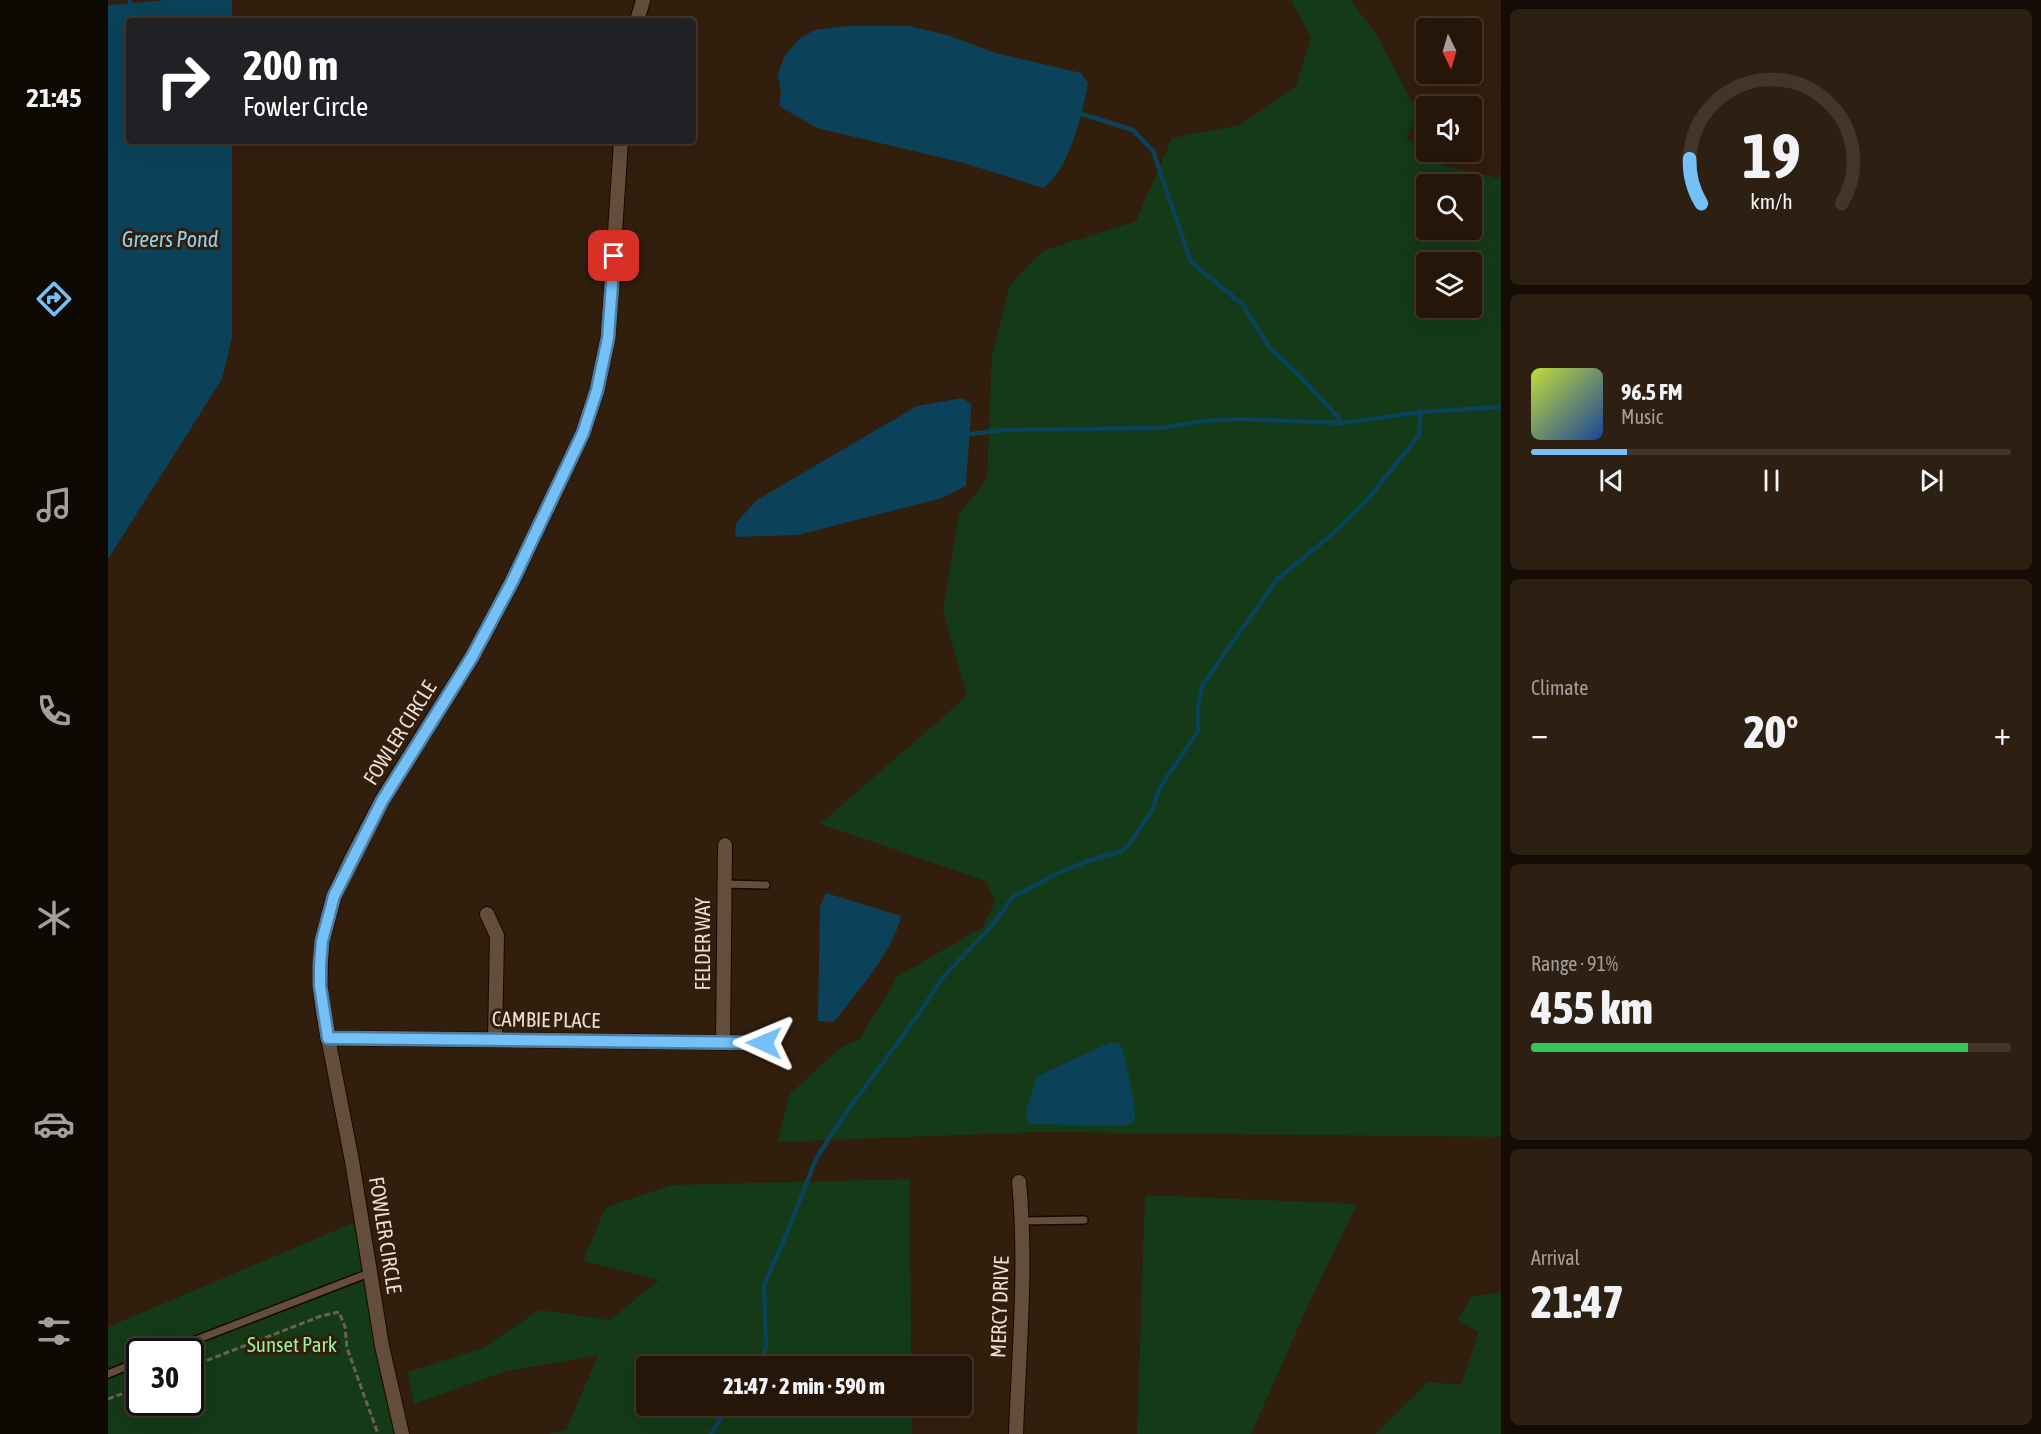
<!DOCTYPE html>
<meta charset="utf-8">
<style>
body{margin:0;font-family:"Asap Condensed",sans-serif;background:#2e1f13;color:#f1f3f6;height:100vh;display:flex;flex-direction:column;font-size:22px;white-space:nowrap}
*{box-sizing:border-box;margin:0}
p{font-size:20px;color:#a49f9c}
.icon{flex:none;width:33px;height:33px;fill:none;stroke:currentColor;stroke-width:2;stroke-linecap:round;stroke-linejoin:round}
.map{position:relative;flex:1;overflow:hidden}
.sheet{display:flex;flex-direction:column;gap:9px;padding:9px;background:#150c06;width:540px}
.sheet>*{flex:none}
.hud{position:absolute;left:18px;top:18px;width:570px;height:126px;border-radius:6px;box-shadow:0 6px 24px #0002,0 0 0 2px #42352b;background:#202124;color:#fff;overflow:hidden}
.needle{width:39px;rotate:175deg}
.fabs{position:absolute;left:1308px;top:18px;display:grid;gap:12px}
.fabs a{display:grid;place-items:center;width:66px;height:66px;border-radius:6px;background:#26160a;box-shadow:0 6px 24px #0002,0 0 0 2px #42352b;font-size:30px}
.speed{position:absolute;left:18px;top:1338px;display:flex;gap:12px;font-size:30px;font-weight:700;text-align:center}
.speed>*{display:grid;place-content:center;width:78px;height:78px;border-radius:50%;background:#26160a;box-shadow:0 6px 24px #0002,0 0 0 2px #42352b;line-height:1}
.speed .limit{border:3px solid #111;border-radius:9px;background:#fff;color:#111}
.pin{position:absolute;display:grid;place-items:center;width:51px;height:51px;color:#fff;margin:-26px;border-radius:12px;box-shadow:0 3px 9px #0006}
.me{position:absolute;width:66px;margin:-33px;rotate:271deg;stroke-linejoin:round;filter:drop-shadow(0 0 4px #0008)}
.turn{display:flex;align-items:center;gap:21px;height:126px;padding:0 18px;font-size:27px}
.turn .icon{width:78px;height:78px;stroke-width:2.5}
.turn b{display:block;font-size:42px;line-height:51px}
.big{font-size:45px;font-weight:800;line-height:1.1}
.sheet .tile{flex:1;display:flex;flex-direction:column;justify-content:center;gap:9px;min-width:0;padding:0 21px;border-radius:9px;background:#2e1f13}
.sheet .dial{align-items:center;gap:0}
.dial svg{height:156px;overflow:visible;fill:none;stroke:#42352b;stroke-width:7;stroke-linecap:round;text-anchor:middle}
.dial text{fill:#f1f3f6;stroke:none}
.song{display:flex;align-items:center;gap:18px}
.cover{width:72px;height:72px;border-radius:9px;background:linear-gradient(135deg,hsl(70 70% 55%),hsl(220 70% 35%))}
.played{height:6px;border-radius:3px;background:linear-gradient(90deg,#75c0f6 20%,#42352b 20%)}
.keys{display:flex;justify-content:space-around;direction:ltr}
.heat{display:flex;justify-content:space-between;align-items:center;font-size:33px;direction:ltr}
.charge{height:9px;border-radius:4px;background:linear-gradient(90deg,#34c759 91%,#42352b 0)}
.trip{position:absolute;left:528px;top:1356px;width:336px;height:60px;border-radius:6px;background:#26160a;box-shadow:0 6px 24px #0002,0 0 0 2px #42352b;font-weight:800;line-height:60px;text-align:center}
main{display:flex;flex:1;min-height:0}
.tabs{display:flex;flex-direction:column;width:108px;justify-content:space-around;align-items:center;background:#0f0904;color:#a49f9c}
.tabs .icon{width:42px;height:42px}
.tabs .selected{color:#75c0f6}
.tabs b{font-size:27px;color:#f1f3f6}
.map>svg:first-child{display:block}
.green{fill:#143a17;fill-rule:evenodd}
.water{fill:#0b425a}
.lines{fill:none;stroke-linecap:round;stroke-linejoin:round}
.stream{stroke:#0b425a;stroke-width:4.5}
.service-casing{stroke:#190800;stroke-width:10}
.minor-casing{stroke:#190800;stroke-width:16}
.path{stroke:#715f50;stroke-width:3;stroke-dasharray:6 3;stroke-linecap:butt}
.service{stroke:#644e3b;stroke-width:7}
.minor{stroke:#644e3b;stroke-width:14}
.route-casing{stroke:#4c7da0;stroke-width:15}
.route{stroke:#75c0f6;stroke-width:10}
.labels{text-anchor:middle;stroke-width:6;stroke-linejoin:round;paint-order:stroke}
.street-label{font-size:21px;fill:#ebded3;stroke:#321e0d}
.park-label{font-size:21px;fill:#98f09c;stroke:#321e0d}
.water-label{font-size:22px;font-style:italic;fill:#8dd1f6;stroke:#321e0d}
</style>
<main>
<nav class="tabs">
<b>21:45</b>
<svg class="icon selected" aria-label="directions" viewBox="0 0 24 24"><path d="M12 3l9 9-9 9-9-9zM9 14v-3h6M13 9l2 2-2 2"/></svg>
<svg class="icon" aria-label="music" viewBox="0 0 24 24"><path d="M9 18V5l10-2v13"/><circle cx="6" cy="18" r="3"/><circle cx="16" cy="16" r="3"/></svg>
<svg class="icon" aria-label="phone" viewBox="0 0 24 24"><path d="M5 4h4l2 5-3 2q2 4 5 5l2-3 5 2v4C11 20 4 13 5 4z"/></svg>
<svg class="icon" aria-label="climate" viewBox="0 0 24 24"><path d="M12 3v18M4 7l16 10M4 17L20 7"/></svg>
<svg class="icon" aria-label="car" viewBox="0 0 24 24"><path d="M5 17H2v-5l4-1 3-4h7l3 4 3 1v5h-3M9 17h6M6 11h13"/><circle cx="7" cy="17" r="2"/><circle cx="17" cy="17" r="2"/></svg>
<svg class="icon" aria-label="filters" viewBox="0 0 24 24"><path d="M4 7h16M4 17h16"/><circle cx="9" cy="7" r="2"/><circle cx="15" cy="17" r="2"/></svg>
</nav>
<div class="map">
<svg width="1393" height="1434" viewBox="0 0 1393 1434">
<rect width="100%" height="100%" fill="#321e0d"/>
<!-- green -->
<g class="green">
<path d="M1183,0H1243L1269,36L1309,111L1299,139L1338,166L1390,178L1393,176V1137L931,1132L669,1142L682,1094L732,1048L752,1039L790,976L875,927L887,902L878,881L712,824L859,696L835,611L851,515L879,479L884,355L902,285L935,251L1028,221L1064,138L1132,125L1188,86L1203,38ZM1318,184H1364V230H1318ZM1318,262H1364V308H1318Z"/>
<path d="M802,1179L803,1366H538V1406H803L804,1434H440L458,1430L490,1355L395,1372L306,1404L300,1372L375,1348L431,1310L502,1320L551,1280L475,1261L497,1208L563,1185Z"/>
<path d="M1037,1195L1249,1204L1198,1310L1143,1434H1029Z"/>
<path d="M245,1223L261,1273L292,1434H0V1327ZM32,1352H82V1402H32Z"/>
<path d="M1393,1292V1434H1267L1320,1382L1353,1385L1371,1332L1350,1320L1363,1297Z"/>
</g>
<!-- water -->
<g class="water">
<path d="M60,0H124V21H21V141H124V337L114,379L0,559V5Z"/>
<path d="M740,26H801L839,35L888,53L973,73L980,83C975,113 961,170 935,188L856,163L709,128L671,106L673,93L670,73L676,57L690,40L706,30Z"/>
<path d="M854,398L863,404C863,432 859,459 858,486L834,498L690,535L627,537L628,523L649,500L809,406Z"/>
<path d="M718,893L793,916C785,953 749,991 726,1022L710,1021L712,906Z"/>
<path d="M1001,1043H1011L1015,1050L1026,1100L1027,1121L1018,1126L920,1124L918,1111L929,1076Z"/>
</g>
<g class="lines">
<!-- stream -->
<g class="stream">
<path d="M22,0V3"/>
<path d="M974,114L1025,130L1045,151L1083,262L1135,305L1161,347L1194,378L1235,423"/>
<path d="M863,434L895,430L1052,428L1096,421L1132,419L1235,423L1313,412L1393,407"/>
<path d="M649,1366L658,1348L656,1285L676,1240L708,1159L734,1118L808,1018L835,977L883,927L905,897L950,873L980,861L1014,851L1021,844L1044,811L1051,789L1090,731V706L1095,684L1170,578L1227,532L1259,500L1311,435L1313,412"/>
<path d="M603,1434L621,1406"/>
</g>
<!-- service casing -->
<g class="service-casing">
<g id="service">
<path d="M616,884L658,885"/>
<path d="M915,1221L976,1220"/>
<path d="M57,1352L261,1273"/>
<path d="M0,1374L32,1361"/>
</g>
</g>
<!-- minor casing -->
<g class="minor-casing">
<g id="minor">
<path d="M529,21L535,0"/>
<path d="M379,914L389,936L387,1040"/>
<path d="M220,1038L656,1043"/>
<path d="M615,1043L617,845"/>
<path d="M294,1434L274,1346L244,1161L215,1012L212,986L214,941L226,896L244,857L274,800L364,657L404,582L475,433L489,390L500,338L513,141"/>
<path d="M908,1434C911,1350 919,1266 911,1182"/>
</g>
</g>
<!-- path -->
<g class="path">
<path d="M82,1367L213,1316L231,1312L237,1327L239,1348L270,1434"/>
<path d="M0,1399L32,1387"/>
</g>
<!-- service -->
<use href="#service" class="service"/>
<!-- minor -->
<use href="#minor" class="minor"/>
</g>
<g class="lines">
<!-- route casing -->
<g class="route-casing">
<path id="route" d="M506,256L500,338L489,390L475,433L404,582L364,657L274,801L226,896L214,941L212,965V986L220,1038L656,1043"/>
</g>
<!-- route -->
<use href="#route" class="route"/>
</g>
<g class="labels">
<!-- street labels -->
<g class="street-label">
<text transform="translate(292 733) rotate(-58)" y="7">FOWLER CIRCLE</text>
<text transform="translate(595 944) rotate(-90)" y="7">FELDER WAY</text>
<text transform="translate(438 1020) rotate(1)" y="7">CAMBIE PLACE</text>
<text transform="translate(277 1235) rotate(81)" y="7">FOWLER CIRCLE</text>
<text transform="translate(892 1307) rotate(-88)" y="7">MERCY DRIVE</text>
</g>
<!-- park labels -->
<g class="park-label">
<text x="184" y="1352">Sunset Park</text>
</g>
<!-- water labels -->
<g class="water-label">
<text x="62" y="247">Greers Pond</text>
</g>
</g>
</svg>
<div class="fabs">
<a><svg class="needle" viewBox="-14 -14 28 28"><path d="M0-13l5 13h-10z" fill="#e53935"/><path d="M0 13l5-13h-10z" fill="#a49f9c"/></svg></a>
<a><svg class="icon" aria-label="sound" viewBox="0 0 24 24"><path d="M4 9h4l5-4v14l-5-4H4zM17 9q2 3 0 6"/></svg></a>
<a><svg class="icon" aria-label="search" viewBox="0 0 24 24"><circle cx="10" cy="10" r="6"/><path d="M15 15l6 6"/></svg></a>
<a><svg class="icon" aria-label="layers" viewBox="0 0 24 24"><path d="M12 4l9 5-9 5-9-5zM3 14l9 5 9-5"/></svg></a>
</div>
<div class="speed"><div class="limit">30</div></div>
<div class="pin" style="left:506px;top:256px;background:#d93025"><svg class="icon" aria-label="arrive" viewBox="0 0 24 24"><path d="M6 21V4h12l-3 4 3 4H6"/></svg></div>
<svg class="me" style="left:656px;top:1043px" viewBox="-20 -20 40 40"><path d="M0-17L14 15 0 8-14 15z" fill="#75c0f6" stroke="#fff" stroke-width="4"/></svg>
<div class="trip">21:47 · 2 min · 590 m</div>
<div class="hud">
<div class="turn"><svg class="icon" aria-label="right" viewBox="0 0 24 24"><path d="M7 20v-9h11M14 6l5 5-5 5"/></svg><div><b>200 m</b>Fowler Circle</div></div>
</div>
</div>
<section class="sheet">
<div class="tile dial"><svg viewBox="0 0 100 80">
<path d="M14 69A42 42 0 1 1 86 69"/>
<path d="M14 69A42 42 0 0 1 8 46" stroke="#75c0f6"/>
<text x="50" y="56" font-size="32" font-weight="700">19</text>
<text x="50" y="72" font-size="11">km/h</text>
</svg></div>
<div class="tile">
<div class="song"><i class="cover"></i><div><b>96.5 FM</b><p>Music</p></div></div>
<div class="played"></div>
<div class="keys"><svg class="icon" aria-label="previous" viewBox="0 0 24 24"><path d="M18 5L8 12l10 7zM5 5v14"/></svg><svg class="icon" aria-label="pause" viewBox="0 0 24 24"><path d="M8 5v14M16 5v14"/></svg><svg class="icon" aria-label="next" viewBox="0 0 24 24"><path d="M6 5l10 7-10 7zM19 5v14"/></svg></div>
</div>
<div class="tile"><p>Climate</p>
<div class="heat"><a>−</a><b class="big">20°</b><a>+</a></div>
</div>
<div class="tile"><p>Range · 91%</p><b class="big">455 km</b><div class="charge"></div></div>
<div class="tile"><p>Arrival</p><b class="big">21:47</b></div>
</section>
</main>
